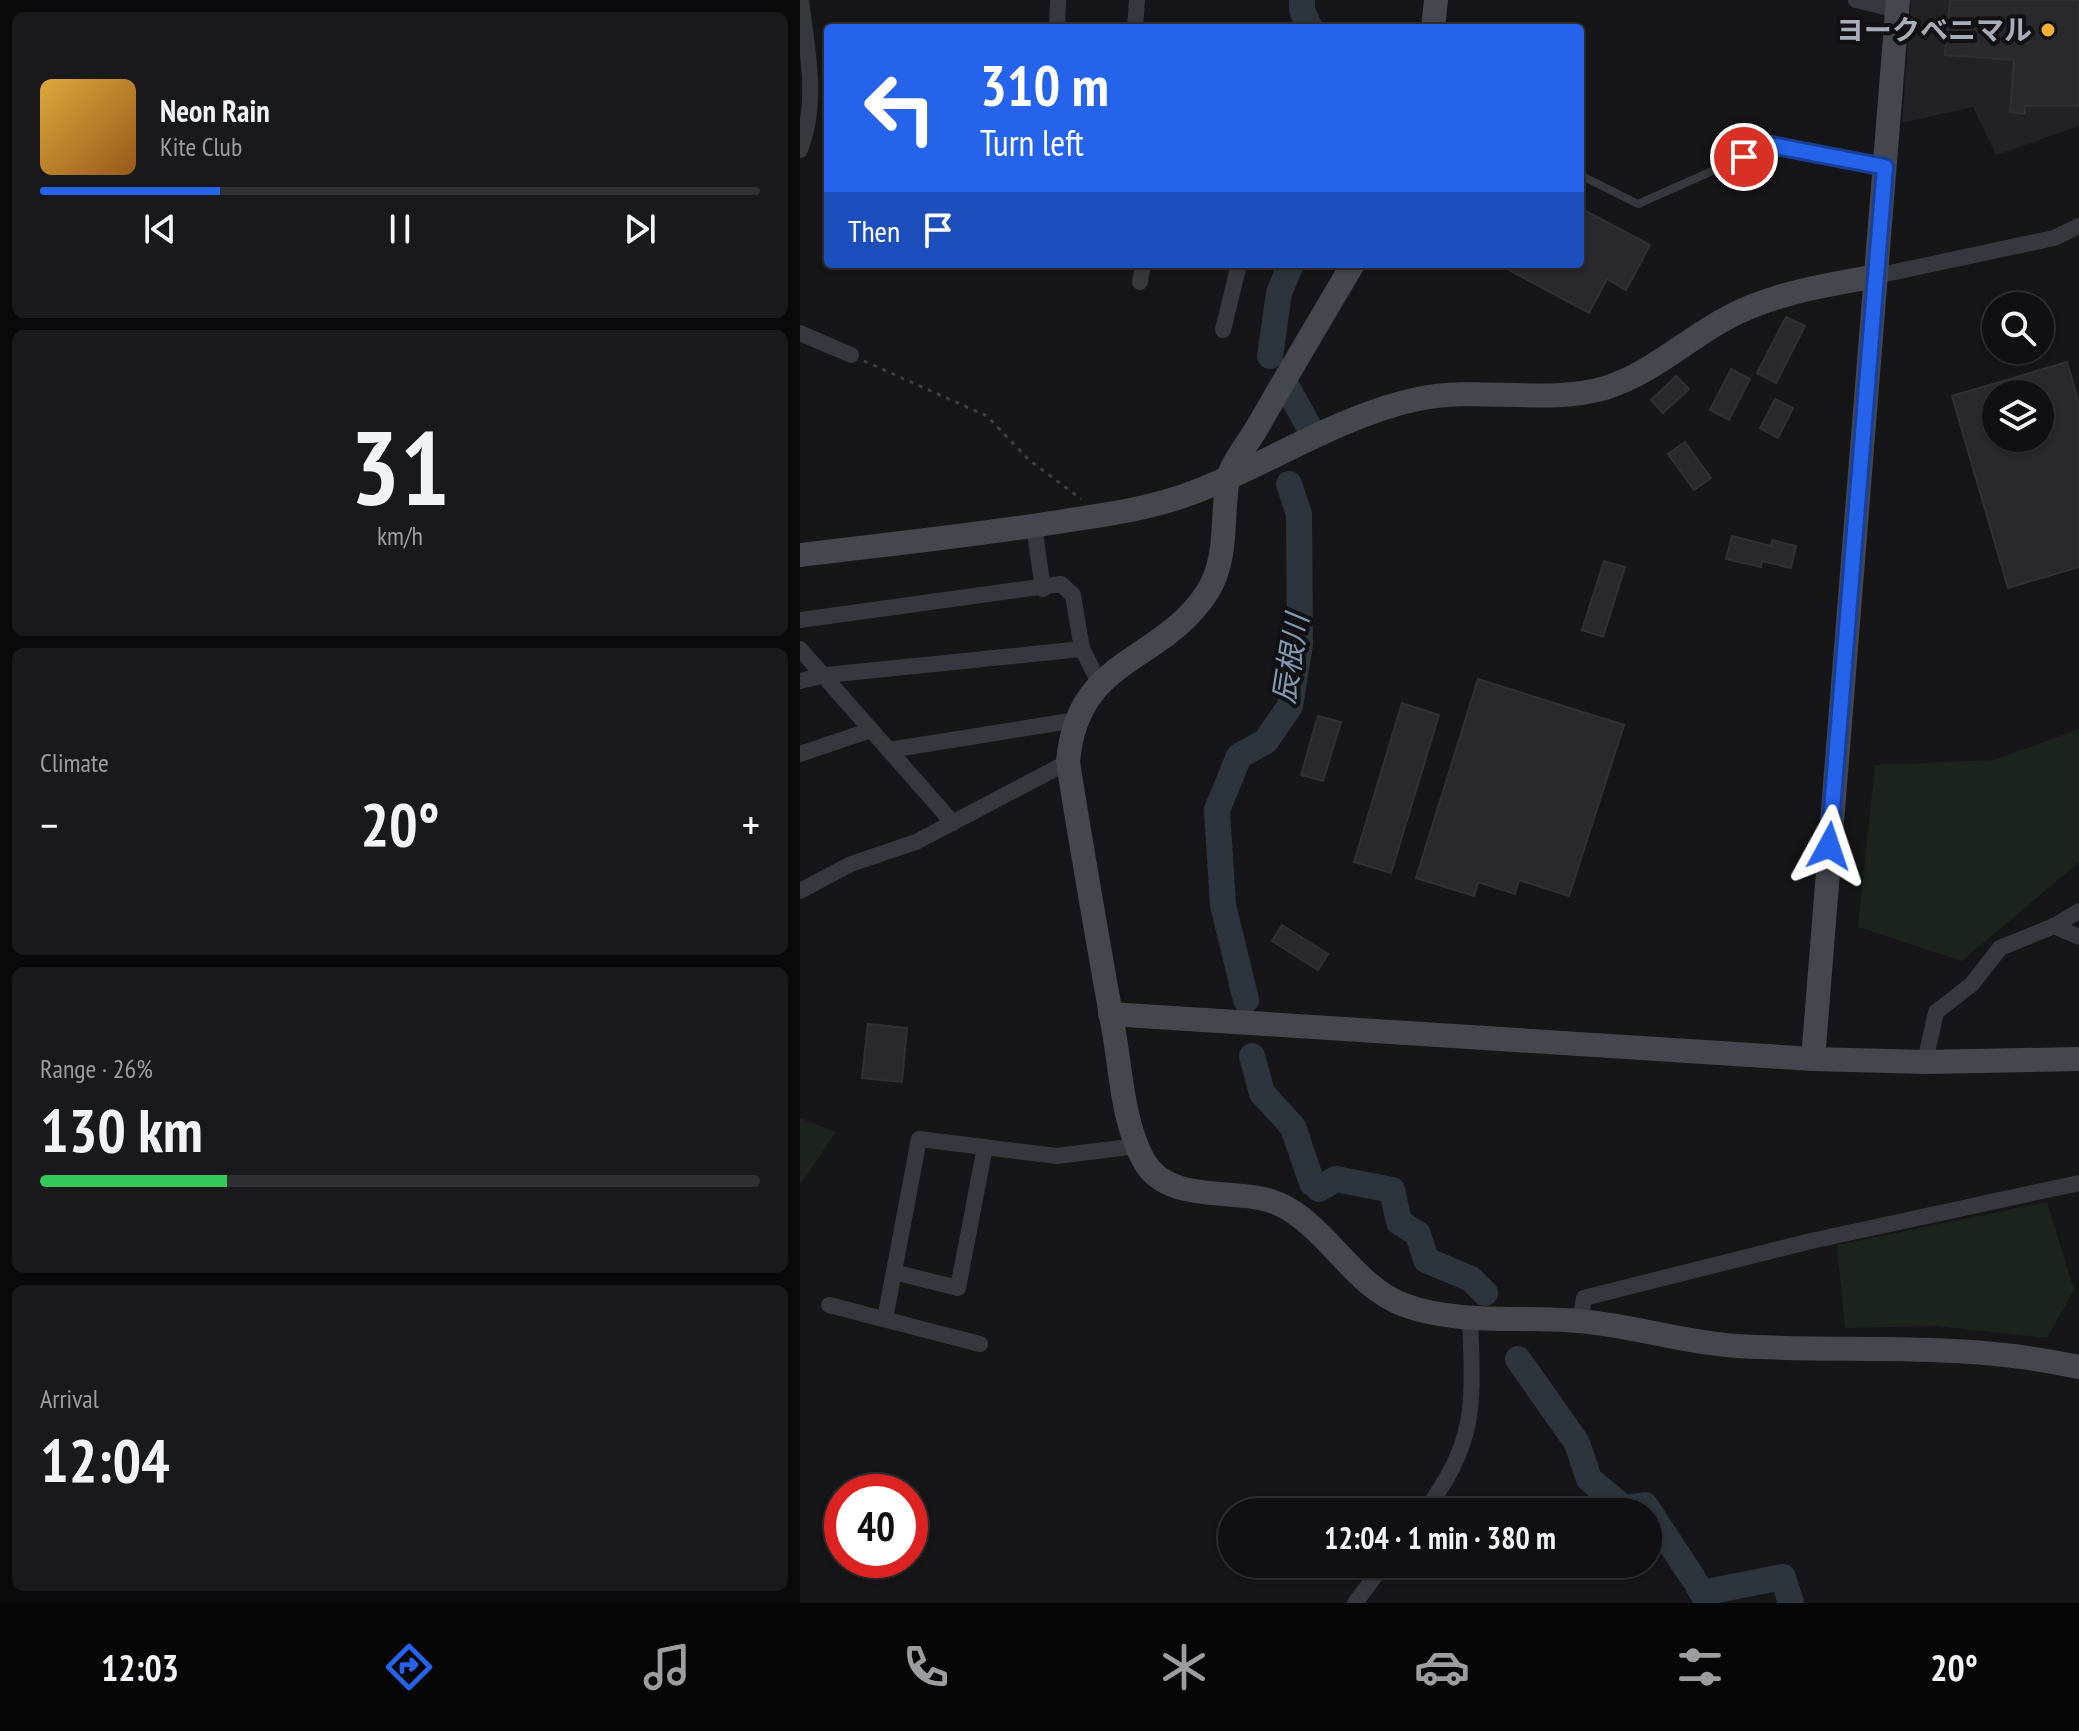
<!DOCTYPE html>
<meta charset="utf-8">
<style>
body{margin:0;font-family:"PT Sans Narrow","Noto Sans JP",sans-serif;background:#19191b;color:#f1f3f6;height:100vh;display:flex;flex-direction:column;font-size:30px;white-space:nowrap}
*{box-sizing:border-box;margin:0}
p{font-size:26px;color:#9c9d9f}
.icon{flex:none;width:44px;height:44px;fill:none;stroke:currentColor;stroke-width:2;stroke-linecap:round;stroke-linejoin:round}
.map{position:relative;flex:1;overflow:hidden}
.drawer{display:flex;flex-direction:column;gap:12px;padding:12px;background:#09090a;width:800px}
.drawer>*{flex:none}
.hud{position:absolute;left:24px;top:24px;width:760px;height:244px;border-radius:8px;box-shadow:0 2px 6px #0004,0 0 0 2px #303032;background:#2563eb;color:#fff;overflow:hidden}
.tools{position:absolute;left:1182px;top:292px;display:grid;gap:16px}
.tools a{display:grid;place-items:center;width:72px;height:72px;border-radius:50%;background:#101012;box-shadow:0 2px 6px #0004,0 0 0 2px #303032;font-size:40px}
.speed{position:absolute;left:24px;top:1474px;display:flex;gap:16px;font-size:40px;font-weight:700;text-align:center}
.speed>*{display:grid;place-content:center;width:104px;height:104px;border-radius:50%;background:#101012;box-shadow:0 2px 6px #0004,0 0 0 2px #303032;line-height:1}
.speed .limit{border:12px solid #d22;background:#fff;color:#111}
.pin{position:absolute;display:grid;place-items:center;width:68px;height:68px;color:#fff;margin:-34px;border:4px solid #fff;border-radius:50%;box-shadow:0 2px 8px #0007}
.me{position:absolute;width:88px;margin:-44px;rotate:5deg;stroke-linejoin:round;filter:drop-shadow(0 0 6px #0008)}
.turn{display:flex;align-items:center;gap:28px;height:168px;padding:0 24px;font-size:36px}
.turn .icon{width:104px;height:104px;stroke-width:2.5}
.turn b{display:block;font-size:56px;line-height:68px}
.then{display:flex;align-items:center;height:76px;padding:0 24px;background:#0003;gap:16px;font-size:30px}
.big{font-size:60px;font-weight:700;line-height:1.1}
.drawer .card{flex:1;display:flex;flex-direction:column;justify-content:center;gap:12px;min-width:0;padding:0 28px;border-radius:12px;background:#19191b}
.drawer .dial{align-items:center;gap:0}
.dial b{font-size:104px;line-height:1}
.song{display:flex;align-items:center;gap:24px}
.cover{width:96px;height:96px;border-radius:12px;background:linear-gradient(135deg,hsl(40 70% 55%),hsl(30 70% 35%))}
.played{height:8px;border-radius:4px;background:linear-gradient(90deg,#2563eb 25%,#303032 25%)}
.keys{display:flex;justify-content:space-around;direction:ltr}
.heat{display:flex;justify-content:space-between;align-items:center;font-size:44px;direction:ltr}
.charge{height:12px;border-radius:6px;background:linear-gradient(90deg,#34c759 26%,#303032 0)}
.trip{position:absolute;left:418px;top:1498px;width:444px;height:80px;border-radius:40px;background:#101012;box-shadow:0 2px 6px #0004,0 0 0 2px #303032;font-weight:700;line-height:80px;text-align:center}
.tab-bar{display:flex;height:128px;justify-content:space-around;align-items:center;background:#060607;color:#9c9d9f}
.tab-bar .icon{width:56px;height:56px}
.tab-bar .selected{color:#2563eb}
.tab-bar b{font-size:36px;color:#f1f3f6}
main{display:flex;flex:1;min-height:0}
.map>svg:first-child{display:block}
.built{fill:#222225}
.green{fill:#1c231d}
.lines{fill:none;stroke-linecap:round;stroke-linejoin:round}
.river{stroke:#2c353c;stroke-width:26}
.building{fill:#29292c;stroke:#303034;stroke-width:2;fill-rule:evenodd}
.path{stroke:#3d3f44;stroke-width:3;stroke-dasharray:4 6;stroke-linecap:butt}
.lane{stroke:#37383d;stroke-width:8}
.street{stroke:#37383d;stroke-width:16}
.secondary{stroke:#45474d;stroke-width:24}
.route-casing{stroke:#184099;stroke-width:20}
.route{stroke:#2563eb;stroke-width:14}
.poi-dot{fill:#f2b134;stroke:#111113;stroke-width:3}
.labels{text-anchor:middle;stroke-width:8;stroke-linejoin:round;paint-order:stroke}
.poi-label{font-size:28px;font-weight:bold;fill:#a8adb8;stroke:#111113;text-anchor:end}
.water-label{font-size:30px;font-style:italic;fill:#7f9bb3;stroke:#111113}
</style>
<main>
<section class="drawer">
<div class="card">
<div class="song"><i class="cover"></i><div><b>Neon Rain</b><p>Kite Club</p></div></div>
<div class="played"></div>
<div class="keys"><svg class="icon" aria-label="previous" viewBox="0 0 24 24"><path d="M18 5L8 12l10 7zM5 5v14"/></svg><svg class="icon" aria-label="pause" viewBox="0 0 24 24"><path d="M8 5v14M16 5v14"/></svg><svg class="icon" aria-label="next" viewBox="0 0 24 24"><path d="M6 5l10 7-10 7zM19 5v14"/></svg></div>
</div>
<div class="card dial"><b>31</b><p>km/h</p></div>
<div class="card"><p>Climate</p>
<div class="heat"><a>−</a><b class="big">20°</b><a>+</a></div>
</div>
<div class="card"><p>Range · 26%</p><b class="big">130 km</b><div class="charge"></div></div>
<div class="card"><p>Arrival</p><b class="big">12:04</b></div>
</section>
<div class="map">
<svg width="1279" height="1603" viewBox="0 0 1279 1603">
<rect width="100%" height="100%" fill="#161618"/>
<!-- built -->
<path class="built" d="M1111,0H1279V126L1196,155L1173,107L1102,123Z"/>
<!-- green -->
<g class="green">
<path d="M1279,729V862L1162,961L1058,927L1075,765L1194,760Z"/>
<path d="M0,1118L36,1132L0,1185Z"/>
<path d="M1247,1202L1274,1290L1247,1338L1136,1326L1045,1328L1037,1245Z"/>
</g>
<g class="lines">
<!-- river -->
<g class="river">
<path d="M502,0V10L510,28"/>
<path d="M470,356L479,293L491,264"/>
<path d="M487,387L508,425"/>
<path d="M446,1000L423,905L417,810L439,756L466,741L490,706L500,644L499,514L489,484"/>
<path d="M452,1056L462,1093L493,1127L512,1183"/>
<path d="M519,1189L536,1179L592,1190L599,1222L618,1234L626,1260L671,1279L685,1293"/>
<path d="M718,1359L777,1443L789,1479L824,1508L845,1505L893,1578"/>
<path d="M898,1586L902,1593L983,1577L991,1603"/>
</g>
</g>
<!-- building -->
<g class="building">
<path d="M1150,0H1279V106H1225V114L1210,112L1214,60L1145,55Z"/>
<path d="M780,208L850,245L826,290L807,279L789,313L698,264H780Z"/>
<path d="M986,317L1005,326L976,383L957,373Z"/>
<path d="M1267,362L1279,403V567L1208,588L1152,396ZM1196,394H1240V438H1196Z"/>
<path d="M931,369L950,379L929,420L910,410Z"/>
<path d="M876,376L889,389L863,413L851,400Z"/>
<path d="M975,399L993,408L978,438L960,428Z"/>
<path d="M885,442L911,478L894,490L868,454Z"/>
<path d="M932,536L971,546L972,540L996,546L991,568L962,561L961,567L926,559Z"/>
<path d="M804,561L825,567L803,637L782,630Z"/>
<path d="M678,679L824,725L769,896L719,880L715,894L678,882L674,896L616,878Z"/>
<path d="M602,703L639,715L591,873L554,862Z"/>
<path d="M518,716L541,722L523,781L501,775Z"/>
<path d="M482,925L528,954L518,970L472,941Z"/>
<path d="M68,1024L107,1028L102,1082L62,1078Z"/>
</g>
<g class="lines">
<!-- path -->
<path class="path" d="M64,361L187,416L229,460L281,499"/>
<!-- lane -->
<path class="lane" d="M780,175L838,204L971,145L1080,166"/>
<!-- street -->
<g class="street">
<path d="M1056,0L1097,10"/>
<path d="M257,28L258,0"/>
<path d="M335,28L337,0"/>
<path d="M0,150C19,101 7,50 1,0"/>
<path d="M1076,276L1254,238L1279,226"/>
<path d="M340,282L343,264"/>
<path d="M423,330L439,264"/>
<path d="M0,333L51,355"/>
<path d="M234,526L243,589"/>
<path d="M0,620L261,584L273,595L282,649L299,682"/>
<path d="M0,649L153,823"/>
<path d="M0,681L26,675L282,649"/>
<path d="M89,750L276,720"/>
<path d="M0,754L71,730"/>
<path d="M0,891L51,864L116,842L268,762"/>
<path d="M1254,926L1279,937"/>
<path d="M1125,1062L1136,1012L1172,984L1200,948L1254,926L1279,911"/>
<path d="M94,1272L158,1288L185,1147"/>
<path d="M29,1305L180,1344"/>
<path d="M85,1319L119,1139L257,1156L337,1146"/>
<path d="M780,1321L784,1298L1011,1241L1279,1183"/>
<path d="M624,1512C678,1440 673,1404 670,1317"/>
<path d="M555,1603L584,1564"/>
</g>
<!-- secondary -->
<g class="secondary">
<path d="M1098,0L1013,1059L1125,1062L1279,1059"/>
<path d="M633,28L636,0"/>
<path d="M553,264C521,318 489,372 458,426C449,442 432,462 428,479C421,514 429,557 408,591C361,665 277,655 268,762C282,852 298,942 314,1032C321,1073 323,1123 344,1161C369,1206 439,1186 479,1204C527,1226 554,1287 604,1305C659,1325 721,1316 778,1321C831,1325 884,1343 937,1346C1057,1353 1159,1341 1279,1367"/>
<path d="M0,555C90,544 181,535 270,520C309,514 351,508 389,494C466,466 537,416 618,399C678,386 747,405 805,388C850,374 885,341 925,319C972,293 1024,286 1076,276"/>
<path d="M310,1014L1013,1059"/>
</g>
</g>
<g class="lines">
<!-- route casing -->
<g class="route-casing">
<path id="route" d="M944,157L971,145L1085,167L1029,846"/>
</g>
<!-- route -->
<use href="#route" class="route"/>
</g>
<!-- markers -->
<circle class="poi-dot" cx="1248" cy="30" r="8"/>
<g class="labels">
<!-- poi labels -->
<g class="poi-label">
<text x="1232" y="40">ヨークベニマル</text>
</g>
<!-- water labels -->
<g class="water-label">
<text transform="translate(491 659) rotate(-81)" y="10">辰根川</text>
</g>
</g>
</svg>
<div class="tools">
<a><svg class="icon" aria-label="search" viewBox="0 0 24 24"><circle cx="10" cy="10" r="6"/><path d="M15 15l6 6"/></svg></a>
<a><svg class="icon" aria-label="layers" viewBox="0 0 24 24"><path d="M12 4l9 5-9 5-9-5zM3 14l9 5 9-5"/></svg></a>
</div>
<div class="speed"><div class="limit">40</div></div>
<div class="pin" style="left:944px;top:157px;background:#d93025"><svg class="icon" aria-label="arrive" viewBox="0 0 24 24"><path d="M6 21V4h12l-3 4 3 4H6"/></svg></div>
<svg class="me" style="left:1029px;top:846px" viewBox="-20 -20 40 40"><path d="M0-17L14 15 0 8-14 15z" fill="#2563eb" stroke="#fff" stroke-width="4"/></svg>
<div class="trip">12:04 · 1 min · 380 m</div>
<div class="hud">
<div class="turn"><svg class="icon" aria-label="left" viewBox="0 0 24 24"><path d="M17 20v-9H6M10 6l-5 5 5 5"/></svg><div><b>310 m</b>Turn left</div></div>
<div class="then">Then<svg class="icon" aria-label="arrive" viewBox="0 0 24 24"><path d="M6 21V4h12l-3 4 3 4H6"/></svg></div>
</div>
</div>
</main>
<nav class="tab-bar">
<b>12:03</b>
<svg class="icon selected" aria-label="directions" viewBox="0 0 24 24"><path d="M12 3l9 9-9 9-9-9zM9 14v-3h6M13 9l2 2-2 2"/></svg>
<svg class="icon" aria-label="music" viewBox="0 0 24 24"><path d="M9 18V5l10-2v13"/><circle cx="6" cy="18" r="3"/><circle cx="16" cy="16" r="3"/></svg>
<svg class="icon" aria-label="phone" viewBox="0 0 24 24"><path d="M5 4h4l2 5-3 2q2 4 5 5l2-3 5 2v4C11 20 4 13 5 4z"/></svg>
<svg class="icon" aria-label="climate" viewBox="0 0 24 24"><path d="M12 3v18M4 7l16 10M4 17L20 7"/></svg>
<svg class="icon" aria-label="car" viewBox="0 0 24 24"><path d="M5 17H2v-5l4-1 3-4h7l3 4 3 1v5h-3M9 17h6M6 11h13"/><circle cx="7" cy="17" r="2"/><circle cx="17" cy="17" r="2"/></svg>
<svg class="icon" aria-label="filters" viewBox="0 0 24 24"><path d="M4 7h16M4 17h16"/><circle cx="9" cy="7" r="2"/><circle cx="15" cy="17" r="2"/></svg>
<b>20°</b>
</nav>
